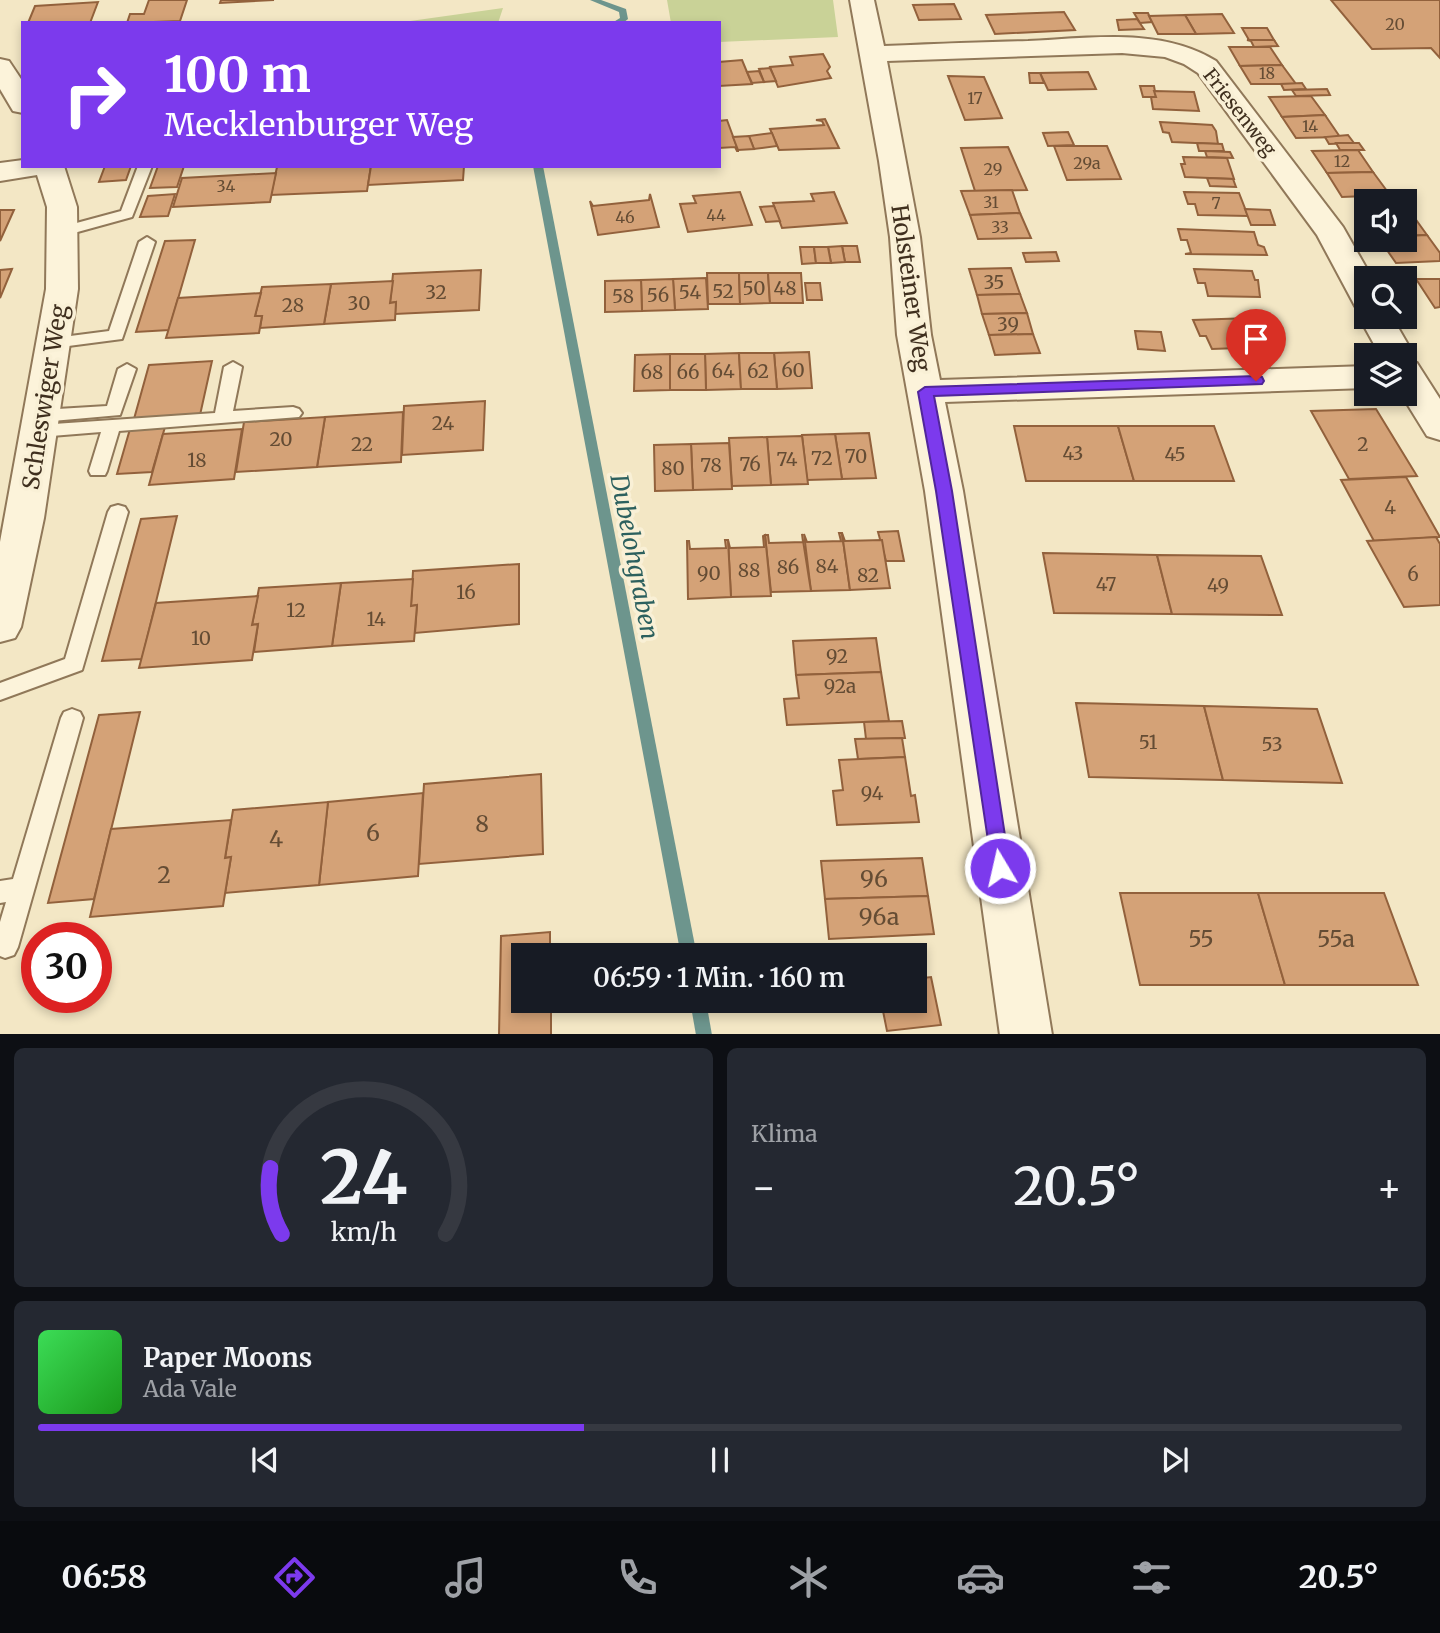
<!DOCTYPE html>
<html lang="de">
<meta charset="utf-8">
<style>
body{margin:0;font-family:Merriweather,serif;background:#242831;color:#f1f3f6;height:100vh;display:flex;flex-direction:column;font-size:26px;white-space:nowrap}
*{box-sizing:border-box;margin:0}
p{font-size:23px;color:#9ea1a6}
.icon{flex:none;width:38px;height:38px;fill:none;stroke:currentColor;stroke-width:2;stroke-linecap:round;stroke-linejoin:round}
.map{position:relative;height:1034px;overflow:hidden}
.details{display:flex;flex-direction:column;gap:14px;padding:14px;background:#0d0f14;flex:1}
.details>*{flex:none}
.hud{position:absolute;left:21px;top:21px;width:700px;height:147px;border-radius:0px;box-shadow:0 4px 10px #0003;background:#7c3aed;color:#fff;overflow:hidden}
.tools{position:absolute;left:1354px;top:189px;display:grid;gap:14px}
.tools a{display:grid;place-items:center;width:63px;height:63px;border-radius:0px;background:#171b24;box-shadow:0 4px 10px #0003;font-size:35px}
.speed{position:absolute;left:21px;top:922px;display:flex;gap:14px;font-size:35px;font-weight:700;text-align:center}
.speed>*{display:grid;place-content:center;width:91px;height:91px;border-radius:50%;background:#171b24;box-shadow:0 4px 10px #0003;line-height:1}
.speed .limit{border:10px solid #d22;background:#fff;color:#111}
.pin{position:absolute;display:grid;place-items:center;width:60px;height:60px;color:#fff;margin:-72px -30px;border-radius:50% 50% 50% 0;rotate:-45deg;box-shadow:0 0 7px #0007}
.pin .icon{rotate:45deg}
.me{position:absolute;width:77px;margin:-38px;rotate:351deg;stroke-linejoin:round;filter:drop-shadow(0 0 5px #0008)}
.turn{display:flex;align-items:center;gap:24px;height:147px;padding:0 28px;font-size:32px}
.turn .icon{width:91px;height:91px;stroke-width:2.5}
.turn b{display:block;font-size:49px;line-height:60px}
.big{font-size:52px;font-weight:600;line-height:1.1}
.details .tile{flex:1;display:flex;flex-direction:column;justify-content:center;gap:10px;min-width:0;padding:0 24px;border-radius:10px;background:#242831}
.details .dial{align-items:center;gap:0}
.dial svg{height:182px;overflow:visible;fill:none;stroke:#363941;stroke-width:7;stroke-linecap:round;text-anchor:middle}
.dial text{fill:#f1f3f6;stroke:none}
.song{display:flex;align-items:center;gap:21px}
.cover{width:84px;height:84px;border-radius:10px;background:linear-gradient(135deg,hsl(130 70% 55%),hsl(120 70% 35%))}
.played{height:7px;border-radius:4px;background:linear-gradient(90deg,#7c3aed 40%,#363941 40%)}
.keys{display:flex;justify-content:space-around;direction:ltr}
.heat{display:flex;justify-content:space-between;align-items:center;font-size:38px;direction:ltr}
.details .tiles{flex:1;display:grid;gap:14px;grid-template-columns:1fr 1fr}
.tile:last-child{grid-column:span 2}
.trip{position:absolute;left:511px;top:943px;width:416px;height:70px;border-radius:0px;background:#171b24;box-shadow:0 4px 10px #0003;font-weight:600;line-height:70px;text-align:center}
.tab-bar{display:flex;height:112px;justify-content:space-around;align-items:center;background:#090b0e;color:#9ea1a6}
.tab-bar .icon{width:49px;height:49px}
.tab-bar .current{color:#7c3aed}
.tab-bar b{font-size:32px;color:#f1f3f6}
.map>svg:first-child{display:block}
.green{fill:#c9d297}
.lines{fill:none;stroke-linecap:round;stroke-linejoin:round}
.stream{fill:#6d958d;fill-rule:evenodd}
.building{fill:#d4a277;stroke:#92613c;stroke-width:2}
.service-casing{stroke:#907859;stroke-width:4}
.minor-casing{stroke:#907859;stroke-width:4}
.service{fill:#fcf3da;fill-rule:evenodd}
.minor{fill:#fcf3da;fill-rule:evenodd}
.route{fill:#7c3aed;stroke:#51269a;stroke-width:2}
.labels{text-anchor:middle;stroke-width:7;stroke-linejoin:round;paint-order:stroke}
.far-number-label{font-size:16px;fill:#644c34}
.far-street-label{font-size:19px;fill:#3f2f1e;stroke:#f9f0d6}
.number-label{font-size:19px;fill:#644c34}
.street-label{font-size:23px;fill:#3f2f1e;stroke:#f9f0d6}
.near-number-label{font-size:23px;fill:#644c34}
.water-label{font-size:24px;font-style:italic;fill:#2c605e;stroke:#f9f0d6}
</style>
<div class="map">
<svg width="1440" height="1035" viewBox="0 0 1440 1035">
<rect width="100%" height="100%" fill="#f3e7c5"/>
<!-- green -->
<g class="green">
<path d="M667,0H833L838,37L719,42V23H671Z"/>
<path d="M503,8L498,23H396Z"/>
</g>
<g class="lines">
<!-- stream -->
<g class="stream">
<path d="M590,0H601L626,9L628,19L623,23H612L620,18L619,12Z"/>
<path d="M533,166H543L697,956H681Z"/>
<path d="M690,1001H706L712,1035H696Z"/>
</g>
</g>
<!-- building -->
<g class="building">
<path d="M149,0H187L180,21L127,23L130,14H144Z"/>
<path d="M221,0H274L220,3Z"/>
<path d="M1331,0H1440V58L1431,48L1372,49Z"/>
<path d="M98,2L90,23H28L35,6Z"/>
<path d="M954,4L961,19L919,20L913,5Z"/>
<path d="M1064,12L1075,30L995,34L986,15Z"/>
<path d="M1134,13H1148L1152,22L1140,23Z"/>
<path d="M1222,14L1234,33L1196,34L1185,15Z"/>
<path d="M1185,15L1196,34H1158L1149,16Z"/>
<path d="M1137,19L1144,29L1119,30L1117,20Z"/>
<path d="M1242,28H1267L1274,40H1249Z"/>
<path d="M1247,40H1274L1278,46L1254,47L1251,41Z"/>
<path d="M1229,47H1270L1282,65L1240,66Z"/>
<path d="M823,54L830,67L827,71L831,78L778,87L770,67L793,65L790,57Z"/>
<path d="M742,60L752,84L719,86V62Z"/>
<path d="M1282,65L1296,84H1251L1240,66Z"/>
<path d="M770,68L776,81L764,82L759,69Z"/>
<path d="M759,71L764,82L752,83L747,72Z"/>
<path d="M1088,72L1096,89L1048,90L1040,73Z"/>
<path d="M1029,73H1040L1044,83H1030Z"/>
<path d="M948,76L984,77L1002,118L965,120Z"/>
<path d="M1302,83L1306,89L1284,90L1281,84Z"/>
<path d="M1140,86H1154L1156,97H1143Z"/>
<path d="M1327,89L1330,95L1296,96L1292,90Z"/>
<path d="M1154,91L1194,92L1199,111L1153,109L1151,97H1156Z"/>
<path d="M1311,96L1325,115L1282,117L1269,97Z"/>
<path d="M1325,115L1340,137L1296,138L1282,117Z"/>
<path d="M825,119L839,148L779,150L770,129L824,125L822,121L816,120Z"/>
<path d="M727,120L738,150V151H737L735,147L719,148V121Z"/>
<path d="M1160,122L1212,125L1216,131L1218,144L1172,142L1169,133L1163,132Z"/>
<path d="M1068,132L1074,145L1048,146L1043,133Z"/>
<path d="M772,133L777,146L754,149L749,136Z"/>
<path d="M1348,135L1354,143L1329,144L1325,137Z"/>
<path d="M749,136L754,149L738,150L733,137Z"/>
<path d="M1197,143L1222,144L1224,151H1199Z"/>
<path d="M1336,143H1359L1364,150H1340Z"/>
<path d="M1054,146H1107L1121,179L1067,180Z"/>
<path d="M1008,147L1027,190L975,191L961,148Z"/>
<path d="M1358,150L1373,172L1327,173L1312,151Z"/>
<path d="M1205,151L1230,152L1233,158L1207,157Z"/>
<path d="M1183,157L1227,158L1234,179L1185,177L1181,164H1185Z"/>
<path d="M105,166H131L126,180L99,182Z"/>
<path d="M158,166H184L177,187L150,188Z"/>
<path d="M371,166L367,191L271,195L277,167Z"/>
<path d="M371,166H464L463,180L368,185Z"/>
<path d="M1373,172L1390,195L1342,197L1327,173Z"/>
<path d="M276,173L270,202L173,207L182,178Z"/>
<path d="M1207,178L1233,179L1236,187L1210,186Z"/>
<path d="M1012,190L1020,213L970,215L961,191Z"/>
<path d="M740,192L752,225L688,232L680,204L696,203L693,196Z"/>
<path d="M834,192L847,223L782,228L773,203L814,201L811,194Z"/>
<path d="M1184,192L1239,193L1248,216L1198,215L1195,204H1188Z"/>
<path d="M175,194L168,216L140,217L148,196Z"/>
<path d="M650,194L659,227L598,235L590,201L593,206L649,200Z"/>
<path d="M1397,194L1402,201H1376L1372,196Z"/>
<path d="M774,206L780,221L766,222L760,207Z"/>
<path d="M1245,209L1270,210L1275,225H1251Z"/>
<path d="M0,210H14L0,241Z"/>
<path d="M1405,210H1409L1427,235L1405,236Z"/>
<path d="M1020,213L1031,238L978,239L970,215Z"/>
<path d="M1178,229L1254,232L1258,245L1264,247L1267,255L1185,254L1191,253L1187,240H1181Z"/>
<path d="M1427,235L1440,253V261L1396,263L1380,240H1405V236Z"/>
<path d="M195,240L169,330L136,332L165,241Z"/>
<path d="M842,246H857L860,262H845Z"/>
<path d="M842,246L845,262L831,263L828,247Z"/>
<path d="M800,247H814L816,263L802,264Z"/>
<path d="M814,247H828L831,263H816Z"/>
<path d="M1056,252L1059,261L1026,262L1023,253Z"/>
<path d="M1011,268L1020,294L977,295L969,269Z"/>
<path d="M12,269L0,298V270Z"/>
<path d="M1194,269L1252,271L1255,280H1258L1260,297L1208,296L1205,283H1198Z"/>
<path d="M481,270L479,310L395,314L396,302L390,303L393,274Z"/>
<path d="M707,273H739L740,304H708Z"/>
<path d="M739,273H768L770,303L740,304Z"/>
<path d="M768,273H801L803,303H770Z"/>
<path d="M706,278L708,309L675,310L673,279Z"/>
<path d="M673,279L675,310L642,311L641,280Z"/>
<path d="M1416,279H1440V307L1435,308Z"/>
<path d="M641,280L642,311L605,312V281Z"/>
<path d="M393,281L390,303L396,302L395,320L324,324L331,284Z"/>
<path d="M805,283H820L822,300H807Z"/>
<path d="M331,284L324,324L260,328L262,316H255L262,287Z"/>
<path d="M261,293L255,316H262L259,333L166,338L178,298Z"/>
<path d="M1020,294L1027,313L982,314L977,295Z"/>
<path d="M1027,313L1033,334L989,335L982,314Z"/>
<path d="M1251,318L1263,337H1260L1266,347L1212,349L1206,336H1200L1193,320Z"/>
<path d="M1135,331L1161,332L1165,351L1138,349Z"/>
<path d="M1033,334L1040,353L995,355L989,335Z"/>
<path d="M809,352L812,388L777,389L774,353Z"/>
<path d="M739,353L741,389L706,390L705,354Z"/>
<path d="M739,353H774L777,389H741Z"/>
<path d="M670,354V390L634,391L635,355Z"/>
<path d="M670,354H705L706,390H670Z"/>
<path d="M212,361L200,415L134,419L149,365Z"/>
<path d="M485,401L483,450L402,455L404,406Z"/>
<path d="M1376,409L1417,476L1349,479L1311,411Z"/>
<path d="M403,412L401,462L317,467L325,417Z"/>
<path d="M325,417L317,467L236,472L244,422Z"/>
<path d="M1014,426H1118L1134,481H1026Z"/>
<path d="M1118,426H1214L1234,481H1134Z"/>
<path d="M165,427L152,472L117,474L130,429Z"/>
<path d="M242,429L234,479L149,485L163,434Z"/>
<path d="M869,433L876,478L842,479L835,434Z"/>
<path d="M835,434L842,479L807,480L802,435Z"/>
<path d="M802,436L808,484L771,485L767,437Z"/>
<path d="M767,437L771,485L732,486L729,438Z"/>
<path d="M729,443L732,489L693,490L691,444Z"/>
<path d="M691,444L693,490L655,491L654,445Z"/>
<path d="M1406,477L1440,537L1374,541L1341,480Z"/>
<path d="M177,516L142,659L102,661L141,519Z"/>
<path d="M898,531L904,561H886L878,532Z"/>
<path d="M839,533H842L850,590L811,591L804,534L807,542L841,541Z"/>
<path d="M842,533L845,541L882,540L890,588L850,590Z"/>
<path d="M802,534L811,591L771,592L765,535H768L769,543L803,542Z"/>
<path d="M765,535L771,596L731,597L728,540L730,548L764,547L763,536Z"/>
<path d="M1436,537L1440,544V605L1404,607L1367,541Z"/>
<path d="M725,540H728L731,597L688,599L687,541H689L690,549L726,548Z"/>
<path d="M1043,553L1157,555L1172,614L1054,613Z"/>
<path d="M1157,555L1261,556L1282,615L1172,614Z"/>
<path d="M519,564V624L415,633L417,605L411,606L413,571Z"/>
<path d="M413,579L411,606L417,605L414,641L332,646L341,583Z"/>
<path d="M341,583L332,646L254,652L258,624L252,625L259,588Z"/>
<path d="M258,596L252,625L258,624L252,660L139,668L156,603Z"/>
<path d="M876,638L881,672L796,675L793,641Z"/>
<path d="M881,672L889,721L787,725L784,699L799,698L796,675Z"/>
<path d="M1076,703L1204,706L1223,780L1089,777Z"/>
<path d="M1204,706L1317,709L1342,783L1223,780Z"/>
<path d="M140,712L94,899L48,903L99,715Z"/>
<path d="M902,721L905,738L866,739L864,722Z"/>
<path d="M902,738L905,757L858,759L855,739Z"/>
<path d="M905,757L911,796L915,795L919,822L837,825L833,791L843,790L839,760Z"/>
<path d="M541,774L543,854L419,864L424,784Z"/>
<path d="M423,793L418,876L319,885L328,802Z"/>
<path d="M328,802L319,885L225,893L231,857L225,858L233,810Z"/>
<path d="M231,820L225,858L231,857L223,906L90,917L111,829Z"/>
<path d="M922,858L928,896L825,899L821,861Z"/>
<path d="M1120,893H1258L1285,985H1140Z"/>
<path d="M1258,893H1384L1418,985H1285Z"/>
<path d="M928,896L934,934L829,939L825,899Z"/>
<path d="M550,932V956H523V1001H551V1035H499L501,936Z"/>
<path d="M931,977L941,1025L887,1031L881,1001H915V979Z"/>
</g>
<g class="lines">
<!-- service casing -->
<g class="service-casing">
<g id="service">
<path d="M138,166H152L132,217L63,236L58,234L55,231L58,228L121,211Z"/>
<path d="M147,237L155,242L122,339L53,348L47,347L45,343L47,339L109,331L139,242Z"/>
<path d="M233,362L242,367L233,411L293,407L299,409L302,413L299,417L119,431L107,471L105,475H91L89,471L101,432L39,437L30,431L39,425L215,413L224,367Z"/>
<path d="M127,364L136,369L120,415L41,422L32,416L41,410L107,406L118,369Z"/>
<path d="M118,505L125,507L128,512L82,670L0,700V683L65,659L108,512L111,507Z"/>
<path d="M72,709L80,712L83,718L18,947L14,955L5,958L0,956V922L6,902L0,903V881L13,879L61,718L64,712Z"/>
</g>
</g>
<!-- minor casing -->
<g class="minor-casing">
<g id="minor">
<path d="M850,0H874L884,46C932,44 980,42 1028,41C1089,38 1162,27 1216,61L1343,227L1372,278H1367V309L1355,306L1317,235L1198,73L1184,64L1165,57L1122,53L887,61L920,237L931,335L940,380L1367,366V388L945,402L963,491L1052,1035H1000L925,491L897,335L890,237L879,161Z"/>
<path d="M0,59L9,61L23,82V113L13,111L0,89Z"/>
<path d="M23,160V166H64L77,207L78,289L44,518L21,627L15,638L0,642V542L46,289L47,207L37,175L0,181V163Z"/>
<path d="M1367,309V317H1392L1414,355L1410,361L1417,363L1440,399V440L1427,436L1401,394H1405V355H1380L1359,317Z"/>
</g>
</g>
<!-- service -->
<use href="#service" class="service"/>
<!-- minor -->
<use href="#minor" class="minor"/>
</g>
<!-- route -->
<path class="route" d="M1256,376L1262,377L1264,381L1262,384L934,396L952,491L1010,868L1007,874L1000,877L993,874L936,491L918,392L925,387Z"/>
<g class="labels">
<!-- far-number labels -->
<g class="far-number-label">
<text x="1395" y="30">20</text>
<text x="1267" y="79">18</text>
<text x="975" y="104">17</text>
<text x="1310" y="132">14</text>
<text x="1342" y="167">12</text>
<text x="1087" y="169">29a</text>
<text x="993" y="175">29</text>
<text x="226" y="192">34</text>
<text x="991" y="208">31</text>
<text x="1216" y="209">7</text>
<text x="716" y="221">44</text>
<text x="625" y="223">46</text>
<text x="1000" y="233">33</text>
</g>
<!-- far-street labels -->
<g class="far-street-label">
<text transform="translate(1240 112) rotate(52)" y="7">Friesenweg</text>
</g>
<!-- number labels -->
<g class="number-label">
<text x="994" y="289">35</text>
<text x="754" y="295">50</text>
<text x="785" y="295">48</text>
<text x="723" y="298">52</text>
<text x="436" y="299">32</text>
<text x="690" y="299">54</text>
<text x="658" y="302">56</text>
<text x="623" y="303">58</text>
<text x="359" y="310">30</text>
<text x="293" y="312">28</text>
<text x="1008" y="331">39</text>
<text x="793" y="377">60</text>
<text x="723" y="378">64</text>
<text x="758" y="378">62</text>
<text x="652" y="379">68</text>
<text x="688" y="379">66</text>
<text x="443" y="430">24</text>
<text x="281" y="446">20</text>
<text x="362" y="451">22</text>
<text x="1363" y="451">2</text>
<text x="1073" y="460">43</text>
<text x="1175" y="461">45</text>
<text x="856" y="463">70</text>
<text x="822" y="465">72</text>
<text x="787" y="466">74</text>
<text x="197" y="467">18</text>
<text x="750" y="471">76</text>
<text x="711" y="472">78</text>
<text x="673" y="475">80</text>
<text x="1390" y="514">4</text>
<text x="827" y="573">84</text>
<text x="788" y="574">86</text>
<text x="749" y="577">88</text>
<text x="709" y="580">90</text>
<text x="1413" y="581">6</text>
<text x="868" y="582">82</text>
<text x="1106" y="591">47</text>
<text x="1218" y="592">49</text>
<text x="466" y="599">16</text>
<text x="296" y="617">12</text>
<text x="376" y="626">14</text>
<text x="201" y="645">10</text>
<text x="837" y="663">92</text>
<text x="840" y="693">92a</text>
<text x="1148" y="749">51</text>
<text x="1272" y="751">53</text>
<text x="872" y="800">94</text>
</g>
<!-- street labels -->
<g class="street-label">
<text transform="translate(911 288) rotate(82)" y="8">Holsteiner Weg</text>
<text transform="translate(45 397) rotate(-81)" y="8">Schleswiger Weg</text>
</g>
<!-- near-number labels -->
<g class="near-number-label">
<text x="482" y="832">8</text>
<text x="373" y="841">6</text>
<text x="276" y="847">4</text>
<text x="164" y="883">2</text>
<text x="874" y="887">96</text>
<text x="879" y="925">96a</text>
<text x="1201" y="947">55</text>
<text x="1336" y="947">55a</text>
</g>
<!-- water labels -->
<g class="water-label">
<text transform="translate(634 557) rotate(79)" y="8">Dubelohgraben</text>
</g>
</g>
</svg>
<div class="tools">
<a><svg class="icon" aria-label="sound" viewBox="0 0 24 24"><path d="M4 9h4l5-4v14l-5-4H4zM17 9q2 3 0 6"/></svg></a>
<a><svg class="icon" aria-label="search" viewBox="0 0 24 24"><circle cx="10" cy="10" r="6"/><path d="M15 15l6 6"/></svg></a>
<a><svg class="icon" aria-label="layers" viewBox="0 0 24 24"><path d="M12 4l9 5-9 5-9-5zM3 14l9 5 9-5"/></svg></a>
</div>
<div class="speed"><div class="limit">30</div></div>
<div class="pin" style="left:1256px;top:381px;background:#d93025"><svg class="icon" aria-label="arrive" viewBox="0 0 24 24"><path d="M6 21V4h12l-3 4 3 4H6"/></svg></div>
<svg class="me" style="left:1000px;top:868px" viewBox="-20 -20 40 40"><circle r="17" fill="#7c3aed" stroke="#fff" stroke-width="3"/><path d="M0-11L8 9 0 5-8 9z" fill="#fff"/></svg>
<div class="trip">06:59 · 1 Min. · 160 m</div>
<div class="hud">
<div class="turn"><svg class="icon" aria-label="right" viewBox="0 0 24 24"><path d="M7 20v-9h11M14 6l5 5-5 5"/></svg><div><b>100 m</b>Mecklenburger Weg</div></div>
</div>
</div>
<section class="details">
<div class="tiles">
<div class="tile dial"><svg viewBox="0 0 100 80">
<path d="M14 69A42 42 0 1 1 86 69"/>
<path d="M14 69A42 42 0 0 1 9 40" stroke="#7c3aed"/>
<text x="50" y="56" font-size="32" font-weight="700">24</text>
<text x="50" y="72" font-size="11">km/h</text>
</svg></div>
<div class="tile"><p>Klima</p>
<div class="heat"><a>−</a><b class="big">20.5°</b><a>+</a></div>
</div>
<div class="tile">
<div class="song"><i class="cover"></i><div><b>Paper Moons</b><p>Ada Vale</p></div></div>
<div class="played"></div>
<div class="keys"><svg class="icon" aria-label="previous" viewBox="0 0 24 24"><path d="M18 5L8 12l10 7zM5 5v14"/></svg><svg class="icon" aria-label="pause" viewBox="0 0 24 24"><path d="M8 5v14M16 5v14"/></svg><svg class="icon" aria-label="next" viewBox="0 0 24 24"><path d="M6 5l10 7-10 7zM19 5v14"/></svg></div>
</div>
</div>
</section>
<nav class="tab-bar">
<b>06:58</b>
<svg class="icon current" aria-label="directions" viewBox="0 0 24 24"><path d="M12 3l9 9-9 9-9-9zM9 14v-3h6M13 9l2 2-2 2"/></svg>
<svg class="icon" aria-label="music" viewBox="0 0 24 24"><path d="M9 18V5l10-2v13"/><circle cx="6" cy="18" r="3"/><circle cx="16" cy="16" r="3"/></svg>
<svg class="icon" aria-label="phone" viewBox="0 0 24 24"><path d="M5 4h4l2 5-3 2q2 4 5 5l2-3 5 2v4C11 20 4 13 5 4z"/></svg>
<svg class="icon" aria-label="climate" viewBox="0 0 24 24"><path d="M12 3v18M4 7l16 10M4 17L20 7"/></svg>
<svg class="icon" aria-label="car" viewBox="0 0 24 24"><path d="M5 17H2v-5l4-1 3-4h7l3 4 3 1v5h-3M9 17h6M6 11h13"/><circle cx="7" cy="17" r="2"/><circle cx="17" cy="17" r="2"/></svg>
<svg class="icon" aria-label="filters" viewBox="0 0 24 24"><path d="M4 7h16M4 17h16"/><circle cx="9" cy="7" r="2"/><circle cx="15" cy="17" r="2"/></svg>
<b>20.5°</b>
</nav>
